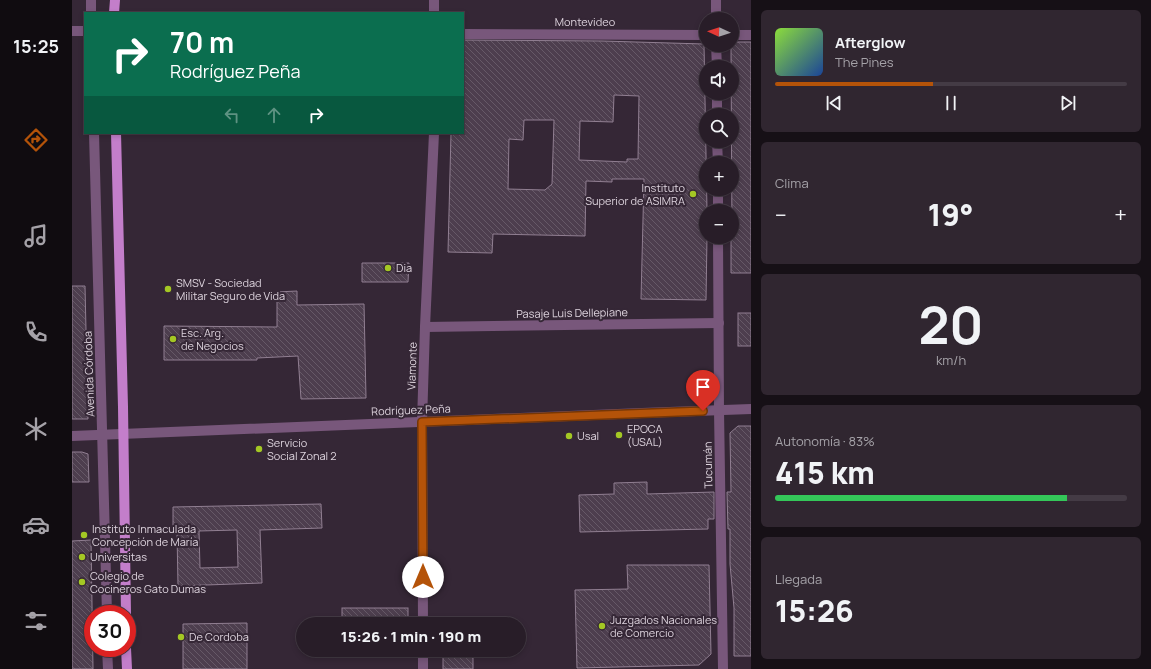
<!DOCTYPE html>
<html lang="es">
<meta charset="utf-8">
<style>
body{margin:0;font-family:Manrope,sans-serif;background:#302630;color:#f1f3f6;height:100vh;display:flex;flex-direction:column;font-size:15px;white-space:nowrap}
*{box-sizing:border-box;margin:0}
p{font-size:13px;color:#a5a2a8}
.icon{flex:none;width:22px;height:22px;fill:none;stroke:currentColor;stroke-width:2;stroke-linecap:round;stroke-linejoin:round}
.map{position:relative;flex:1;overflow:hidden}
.drawer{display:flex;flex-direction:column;gap:10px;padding:10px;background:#161016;width:400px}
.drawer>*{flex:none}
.hud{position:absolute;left:12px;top:12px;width:380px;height:122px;border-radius:0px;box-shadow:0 2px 6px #0003,0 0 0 1px #443b45;background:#0b6e4f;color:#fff;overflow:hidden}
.needle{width:26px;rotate:273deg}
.tools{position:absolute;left:627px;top:12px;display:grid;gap:8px}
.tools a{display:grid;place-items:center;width:40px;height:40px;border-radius:50%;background:#281d28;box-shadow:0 2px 6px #0003,0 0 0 1px #443b45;font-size:20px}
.speed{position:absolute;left:12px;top:605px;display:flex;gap:8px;font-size:20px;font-weight:700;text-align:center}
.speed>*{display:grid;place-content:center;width:52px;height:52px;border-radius:50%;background:#281d28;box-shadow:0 2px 6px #0003,0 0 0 1px #443b45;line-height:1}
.speed .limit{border:6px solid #d22;background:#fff;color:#111}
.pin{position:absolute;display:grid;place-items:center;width:34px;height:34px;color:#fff;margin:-41px -17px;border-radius:50% 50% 50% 0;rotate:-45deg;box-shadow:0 0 4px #0007}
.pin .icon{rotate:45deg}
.me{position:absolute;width:44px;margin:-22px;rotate:0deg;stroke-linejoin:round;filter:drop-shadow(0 0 3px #0008)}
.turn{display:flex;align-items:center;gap:14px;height:84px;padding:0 20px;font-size:18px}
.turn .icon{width:52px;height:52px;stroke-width:2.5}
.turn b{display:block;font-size:28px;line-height:34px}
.lanes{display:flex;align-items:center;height:38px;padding:0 20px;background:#0003;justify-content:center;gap:20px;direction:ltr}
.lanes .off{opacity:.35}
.big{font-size:30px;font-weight:800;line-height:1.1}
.drawer .card{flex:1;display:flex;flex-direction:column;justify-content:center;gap:6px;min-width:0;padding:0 14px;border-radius:6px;background:#302630}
.drawer .dial{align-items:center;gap:0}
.dial b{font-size:52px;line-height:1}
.song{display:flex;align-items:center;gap:12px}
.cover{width:48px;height:48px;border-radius:6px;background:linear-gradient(135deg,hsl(90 70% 55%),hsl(220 70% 35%))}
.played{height:4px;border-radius:2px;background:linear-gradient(90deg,#b45309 45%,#443b45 45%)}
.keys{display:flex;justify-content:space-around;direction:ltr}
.heat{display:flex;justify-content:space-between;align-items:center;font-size:22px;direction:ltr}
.charge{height:6px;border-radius:3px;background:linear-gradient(90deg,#34c759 83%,#443b45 0)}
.trip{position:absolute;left:224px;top:617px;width:230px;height:40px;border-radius:20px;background:#281d28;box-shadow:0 2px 6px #0003,0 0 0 1px #443b45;font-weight:800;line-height:40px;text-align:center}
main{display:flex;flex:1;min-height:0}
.dock{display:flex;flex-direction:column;width:72px;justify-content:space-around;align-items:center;background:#100c10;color:#a5a2a8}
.dock .icon{width:28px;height:28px}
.dock .selected{color:#b45309}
.dock b{font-size:18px;color:#f1f3f6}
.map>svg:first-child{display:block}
.building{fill:url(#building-back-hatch);stroke:#917f92;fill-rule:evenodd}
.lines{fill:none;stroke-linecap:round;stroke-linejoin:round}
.minor{stroke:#78577b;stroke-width:10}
.major{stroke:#c37eca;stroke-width:10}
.route-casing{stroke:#753606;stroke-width:10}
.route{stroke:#b45309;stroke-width:7}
.poi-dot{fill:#a4c824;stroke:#352736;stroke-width:1.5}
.labels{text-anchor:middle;stroke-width:4;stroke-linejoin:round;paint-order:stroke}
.street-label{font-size:11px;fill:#ded4de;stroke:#352736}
.poi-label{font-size:11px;fill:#ded4de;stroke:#352736;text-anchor:start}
</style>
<main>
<nav class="dock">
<b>15:25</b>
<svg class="icon selected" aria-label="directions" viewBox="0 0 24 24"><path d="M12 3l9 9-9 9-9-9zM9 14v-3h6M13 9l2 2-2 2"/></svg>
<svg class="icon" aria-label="music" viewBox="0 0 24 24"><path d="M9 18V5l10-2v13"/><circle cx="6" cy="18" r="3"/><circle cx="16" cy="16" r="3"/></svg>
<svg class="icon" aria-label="phone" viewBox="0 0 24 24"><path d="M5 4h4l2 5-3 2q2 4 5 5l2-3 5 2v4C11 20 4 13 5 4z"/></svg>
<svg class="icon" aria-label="climate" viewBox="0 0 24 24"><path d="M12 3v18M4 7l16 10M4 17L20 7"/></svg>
<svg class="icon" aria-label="car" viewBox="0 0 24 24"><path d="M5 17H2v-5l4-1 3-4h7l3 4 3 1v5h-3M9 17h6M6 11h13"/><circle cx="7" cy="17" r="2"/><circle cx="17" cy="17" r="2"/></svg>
<svg class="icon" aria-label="filters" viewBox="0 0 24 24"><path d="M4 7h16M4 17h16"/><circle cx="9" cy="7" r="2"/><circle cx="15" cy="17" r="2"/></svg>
</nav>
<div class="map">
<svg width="679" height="669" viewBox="0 0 679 669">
<defs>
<pattern id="building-back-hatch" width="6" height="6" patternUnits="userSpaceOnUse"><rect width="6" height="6" fill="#4d3e4e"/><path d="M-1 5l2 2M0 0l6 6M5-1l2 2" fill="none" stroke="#665967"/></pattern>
</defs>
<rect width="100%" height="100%" fill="#352736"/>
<!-- building -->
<g class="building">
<path d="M391,40L530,41L632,44L635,211H634V237H635L634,300L569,299L572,179H540V182L514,181L513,236L421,234L420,253L376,252L379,133H391ZM542,95L567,96L566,159H555V162L507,160L508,121L541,122ZM452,120H482L480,184L473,190L436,189L437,139L451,140Z"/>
<path d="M665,42H679V273H659V237H660L659,48L660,44Z"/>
<path d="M290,263H337L336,282H290Z"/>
<path d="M0,286H13L16,419H0Z"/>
<path d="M225,291V305L292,304L294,398L229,399L226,356L185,358V360H92V326L205,327V292Z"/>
<rect x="666" y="313" width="13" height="33"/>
<path d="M666,426H679V656H662V608L658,564V529H656L655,492H659L658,433Z"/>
<path d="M0,452H10L16,454L17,482H0Z"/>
<path d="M575,482V494L642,492V519H636V529L508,532L507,495L542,494V483Z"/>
<path d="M249,504L250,528L188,530L190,583L106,586L105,532H101V507ZM165,530L166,567L128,568L127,531Z"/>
<path d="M19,540L21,669H0V541Z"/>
<path d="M555,565H637L639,654L627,665L505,668L503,590L556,589Z"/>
<rect x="270" y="608" width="66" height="16"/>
<path d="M175,623V669H111V624Z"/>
<rect x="371" y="650" width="30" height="19"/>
</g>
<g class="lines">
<!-- minor -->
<g class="minor">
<path d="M362,0V13"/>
<path d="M644,0V19"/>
<path d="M19,13V0"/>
<path d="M0,31H13"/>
<path d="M391,34L634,35"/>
<path d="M660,35H679"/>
<path d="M644,45L645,67"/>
<path d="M645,93V115"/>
<path d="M22,133L35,614"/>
<path d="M645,141L646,163"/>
<path d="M646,189V211"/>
<path d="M646,237L647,410L651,669"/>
<path d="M353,327L647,323"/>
<path d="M0,436L570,413L679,409"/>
<path d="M351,624L350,422L353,327L362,133"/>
<path d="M35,648L36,669"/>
<path d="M351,650V669"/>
</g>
<!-- major -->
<g class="major">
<path d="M42,13L43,0"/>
<path d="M44,133L51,407L54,614"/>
<path d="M54,648L55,669"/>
</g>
</g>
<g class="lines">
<!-- route casing -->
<g class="route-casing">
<path id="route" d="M351,577L350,422L631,411"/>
</g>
<!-- route -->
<use href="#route" class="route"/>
</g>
<!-- markers -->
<g class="poi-dot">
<circle cx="621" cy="194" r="4"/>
<circle cx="316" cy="268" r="4"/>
<circle cx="96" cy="289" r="4"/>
<circle cx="101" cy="339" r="4"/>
<circle cx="547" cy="435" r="4"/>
<circle cx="497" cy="436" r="4"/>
<circle cx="187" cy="449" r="4"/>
<circle cx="12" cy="535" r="4"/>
<circle cx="10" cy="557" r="4"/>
<circle cx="10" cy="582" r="4"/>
<circle cx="530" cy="626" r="4"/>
<circle cx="109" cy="637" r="4"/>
</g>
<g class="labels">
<!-- street labels -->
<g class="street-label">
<text x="513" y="26">Montevideo</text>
<text transform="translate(500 313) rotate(-1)" y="4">Pasaje Luis Dellepiane</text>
<text transform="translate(340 366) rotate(-88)" y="4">Viamonte</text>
<text transform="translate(17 374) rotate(-92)" y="4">Avenida Córdoba</text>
<text transform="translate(339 410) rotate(-2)" y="4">Rodríguez Peña</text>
<text transform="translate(636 465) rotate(-91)" y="4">Tucumán</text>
</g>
<!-- poi labels -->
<g class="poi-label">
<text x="613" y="192" text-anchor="end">Instituto<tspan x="613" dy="13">Superior de ASIMRA</tspan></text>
<text x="324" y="272">Dia</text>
<text x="104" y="287">SMSV - Sociedad<tspan x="104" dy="13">Militar Seguro de Vida</tspan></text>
<text x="109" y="337">Esc. Arg.<tspan x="109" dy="13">de Negocios</tspan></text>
<text x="555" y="433">EPOCA<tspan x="555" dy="13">(USAL)</tspan></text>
<text x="505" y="440">Usal</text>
<text x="195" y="447">Servicio<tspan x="195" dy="13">Social Zonal 2</tspan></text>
<text x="20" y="533">Instituto Inmaculada<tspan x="20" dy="13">Concepción de María</tspan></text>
<text x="18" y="561">Universitas</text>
<text x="18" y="580">Colegio de<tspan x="18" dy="13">Cocineros Gato Dumas</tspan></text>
<text x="538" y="624">Juzgados Nacionales<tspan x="538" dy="13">de Comercio</tspan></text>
<text x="117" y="641">De Cordoba</text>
</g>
</g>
</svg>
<div class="tools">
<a><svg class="needle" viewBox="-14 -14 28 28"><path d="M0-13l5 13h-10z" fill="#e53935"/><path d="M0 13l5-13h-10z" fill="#a5a2a8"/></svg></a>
<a><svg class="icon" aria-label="sound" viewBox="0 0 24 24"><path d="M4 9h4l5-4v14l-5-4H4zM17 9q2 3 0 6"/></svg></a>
<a><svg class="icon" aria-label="search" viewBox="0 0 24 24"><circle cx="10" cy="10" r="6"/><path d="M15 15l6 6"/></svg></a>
<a>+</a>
<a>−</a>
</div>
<div class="speed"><div class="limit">30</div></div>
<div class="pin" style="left:631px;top:411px;background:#d93025"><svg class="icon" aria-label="arrive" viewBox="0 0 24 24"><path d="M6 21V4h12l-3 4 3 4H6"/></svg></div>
<svg class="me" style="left:351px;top:577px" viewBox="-20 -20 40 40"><circle r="19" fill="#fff"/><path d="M0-13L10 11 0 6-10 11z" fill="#b45309"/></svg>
<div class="trip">15:26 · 1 min · 190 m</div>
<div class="hud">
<div class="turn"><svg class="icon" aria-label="right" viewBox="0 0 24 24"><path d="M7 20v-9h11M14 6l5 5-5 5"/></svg><div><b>70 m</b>Rodríguez Peña</div></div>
<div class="lanes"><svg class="icon off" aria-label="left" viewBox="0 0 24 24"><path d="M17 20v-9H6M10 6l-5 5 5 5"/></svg><svg class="icon off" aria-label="ahead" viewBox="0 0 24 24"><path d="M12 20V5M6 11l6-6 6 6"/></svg><svg class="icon" aria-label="right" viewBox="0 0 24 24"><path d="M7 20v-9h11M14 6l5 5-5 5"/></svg></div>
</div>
</div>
<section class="drawer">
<div class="card">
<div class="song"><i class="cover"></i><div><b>Afterglow</b><p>The Pines</p></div></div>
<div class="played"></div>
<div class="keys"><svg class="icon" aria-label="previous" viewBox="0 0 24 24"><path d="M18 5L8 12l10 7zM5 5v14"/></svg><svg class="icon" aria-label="pause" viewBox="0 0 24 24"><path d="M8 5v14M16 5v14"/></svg><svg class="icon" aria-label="next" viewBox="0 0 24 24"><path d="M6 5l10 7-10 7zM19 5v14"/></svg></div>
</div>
<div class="card"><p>Clima</p>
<div class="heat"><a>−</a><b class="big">19°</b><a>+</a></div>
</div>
<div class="card dial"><b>20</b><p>km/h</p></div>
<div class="card"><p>Autonomía · 83%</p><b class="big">415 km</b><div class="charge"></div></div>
<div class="card"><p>Llegada</p><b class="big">15:26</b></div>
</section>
</main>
